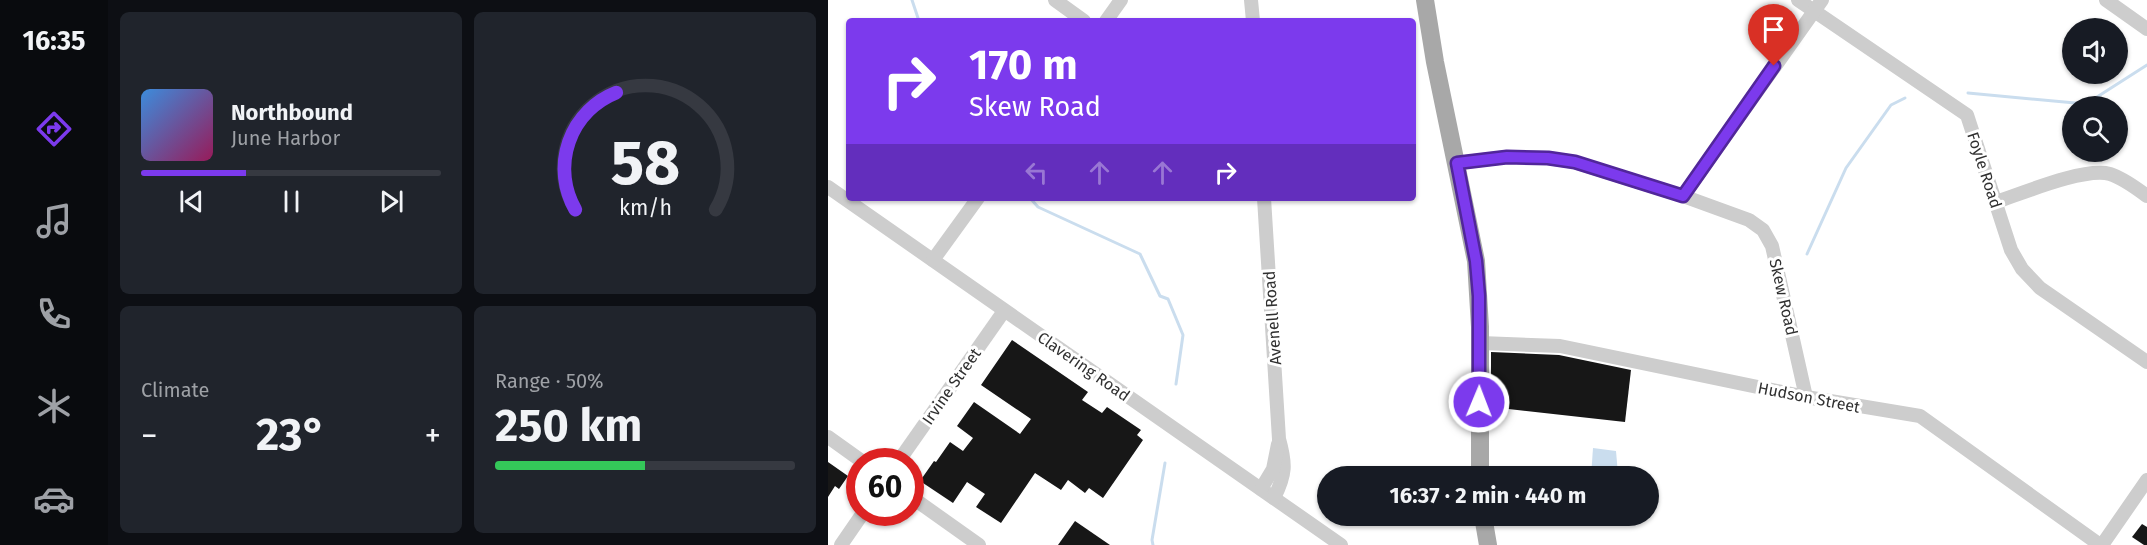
<!DOCTYPE html>
<meta charset="utf-8">
<style>
body{margin:0;font-family:"Fira Sans",sans-serif;background:#20242c;color:#f1f3f6;height:100vh;display:flex;flex-direction:column;font-size:22px;white-space:nowrap}
*{box-sizing:border-box;margin:0}
p{font-size:20px;color:#9ea1a6}
.icon{flex:none;width:33px;height:33px;fill:none;stroke:currentColor;stroke-width:2;stroke-linecap:round;stroke-linejoin:round}
.map{position:relative;flex:1;overflow:hidden}
.panel{display:flex;flex-direction:column;gap:12px;padding:12px;background:#0d0f14;width:720px}
.panel>*{flex:none}
.banner{position:absolute;left:18px;top:18px;width:570px;height:183px;border-radius:6px;box-shadow:0 2px 4px #0004;background:#7c3aed;color:#fff;overflow:hidden}
.tools{position:absolute;left:1234px;top:18px;display:grid;gap:12px}
.tools a{display:grid;place-items:center;width:66px;height:66px;border-radius:50%;background:#171b24;box-shadow:0 2px 4px #0004;font-size:30px}
.speed{position:absolute;left:18px;top:448px;display:flex;gap:12px;font-size:30px;font-weight:700;text-align:center}
.speed>*{display:grid;place-content:center;width:78px;height:78px;border-radius:50%;background:#171b24;box-shadow:0 2px 4px #0004;line-height:1}
.speed .limit{border:9px solid #d22;background:#fff;color:#111}
.pin{position:absolute;display:grid;place-items:center;width:51px;height:51px;color:#fff;margin:-62px -26px;border-radius:50% 50% 50% 0;rotate:-45deg;box-shadow:0 0 6px #0007}
.pin .icon{rotate:45deg}
.me{position:absolute;width:66px;margin:-33px;rotate:1deg;stroke-linejoin:round;filter:drop-shadow(0 0 4px #0008)}
.turn{display:flex;align-items:center;gap:21px;height:126px;padding:0 24px;font-size:27px}
.turn .icon{width:78px;height:78px;stroke-width:2.5}
.turn b{display:block;font-size:42px;line-height:51px}
.lanes{display:flex;align-items:center;height:57px;padding:0 24px;background:#0003;justify-content:center;gap:30px;direction:ltr}
.lanes .off{opacity:.35}
.big{font-size:45px;font-weight:700;line-height:1.1}
.panel .widget{flex:1;display:flex;flex-direction:column;justify-content:center;gap:9px;min-width:0;padding:0 21px;border-radius:9px;background:#20242c}
.panel .dial{align-items:center;gap:0}
.dial svg{height:156px;overflow:visible;fill:none;stroke:#363941;stroke-width:7;stroke-linecap:round;text-anchor:middle}
.dial text{fill:#f1f3f6;stroke:none}
.song{display:flex;align-items:center;gap:18px}
.cover{width:72px;height:72px;border-radius:9px;background:linear-gradient(135deg,hsl(210 70% 55%),hsl(330 70% 35%))}
.played{height:6px;border-radius:3px;background:linear-gradient(90deg,#7c3aed 35%,#363941 35%)}
.keys{display:flex;justify-content:space-around;direction:ltr}
.heat{display:flex;justify-content:space-between;align-items:center;font-size:33px;direction:ltr}
.charge{height:9px;border-radius:4px;background:linear-gradient(90deg,#34c759 50%,#363941 0)}
.panel .tiles{flex:1;display:grid;gap:12px;grid-template-columns:repeat(2,1fr)}
.trip{position:absolute;left:489px;top:466px;width:342px;height:60px;border-radius:30px;background:#171b24;box-shadow:0 2px 4px #0004;font-weight:700;line-height:60px;text-align:center}
main{display:flex;flex:1;min-height:0}
.tabs{display:flex;flex-direction:column;width:108px;justify-content:space-around;align-items:center;background:#090b0e;color:#9ea1a6}
.tabs .icon{width:42px;height:42px}
.tabs .active{color:#7c3aed}
.tabs b{font-size:27px;color:#f1f3f6}
.map>svg:first-child{display:block}
.water{fill:#caddee}
.lines{fill:none;stroke-linecap:round;stroke-linejoin:round}
.stream{stroke:#caddee;stroke-width:3}
.building{fill:#171717}
.minor{stroke:#cdcdcd;stroke-width:14}
.major{stroke:#a8a8a8;stroke-width:18}
.route-casing{stroke:#51269a;stroke-width:15}
.route{stroke:#7c3aed;stroke-width:10}
.labels{text-anchor:middle;stroke-width:6;stroke-linejoin:round;paint-order:stroke}
.street-label{font-size:16px;fill:#303030;stroke:#fff}
</style>
<main>
<nav class="tabs">
<b>16:35</b>
<svg class="icon active" aria-label="directions" viewBox="0 0 24 24"><path d="M12 3l9 9-9 9-9-9zM9 14v-3h6M13 9l2 2-2 2"/></svg>
<svg class="icon" aria-label="music" viewBox="0 0 24 24"><path d="M9 18V5l10-2v13"/><circle cx="6" cy="18" r="3"/><circle cx="16" cy="16" r="3"/></svg>
<svg class="icon" aria-label="phone" viewBox="0 0 24 24"><path d="M5 4h4l2 5-3 2q2 4 5 5l2-3 5 2v4C11 20 4 13 5 4z"/></svg>
<svg class="icon" aria-label="climate" viewBox="0 0 24 24"><path d="M12 3v18M4 7l16 10M4 17L20 7"/></svg>
<svg class="icon" aria-label="car" viewBox="0 0 24 24"><path d="M5 17H2v-5l4-1 3-4h7l3 4 3 1v5h-3M9 17h6M6 11h13"/><circle cx="7" cy="17" r="2"/><circle cx="17" cy="17" r="2"/></svg>
</nav>
<section class="panel">
<div class="tiles">
<div class="widget">
<div class="song"><i class="cover"></i><div><b>Northbound</b><p>June Harbor</p></div></div>
<div class="played"></div>
<div class="keys"><svg class="icon" aria-label="previous" viewBox="0 0 24 24"><path d="M18 5L8 12l10 7zM5 5v14"/></svg><svg class="icon" aria-label="pause" viewBox="0 0 24 24"><path d="M8 5v14M16 5v14"/></svg><svg class="icon" aria-label="next" viewBox="0 0 24 24"><path d="M6 5l10 7-10 7zM19 5v14"/></svg></div>
</div>
<div class="widget dial"><svg viewBox="0 0 100 80">
<path d="M14 69A42 42 0 1 1 86 69"/>
<path d="M14 69A42 42 0 0 1 35 9" stroke="#7c3aed"/>
<text x="50" y="56" font-size="32" font-weight="700">58</text>
<text x="50" y="72" font-size="11">km/h</text>
</svg></div>
<div class="widget"><p>Climate</p>
<div class="heat"><a>−</a><b class="big">23°</b><a>+</a></div>
</div>
<div class="widget"><p>Range · 50%</p><b class="big">250 km</b><div class="charge"></div></div>
</div>
</section>
<div class="map">
<svg width="1319" height="545" viewBox="0 0 1319 545">
<rect width="100%" height="100%" fill="#fff"/>
<!-- water -->
<path class="water" d="M765,448L788,451L790,474L788,477H763Z"/>
<g class="lines">
<!-- stream -->
<g class="stream">
<path d="M84,0L91,21"/>
<path d="M1140,93L1258,104L1319,65"/>
<path d="M202,198L210,207L312,254L332,296L340,299L355,335L348,384"/>
<path d="M979,254L1018,168L1063,105L1077,98"/>
<path d="M325,545L324,540L337,463"/>
</g>
</g>
<!-- building -->
<g class="building">
<path d="M184,340L260,392L254,400L274,413L279,407L313,430L309,435L315,440L275,498L261,488L257,493L240,480L233,490L207,473L173,523L148,507L157,494L139,482L125,503L92,481L106,461L108,462L122,442L135,451L145,438L129,426L146,402L192,434L203,419L153,385Z"/>
<path d="M663,352L731,355L803,370L797,422L663,407Z"/>
<path d="M0,462L20,476L11,489L7,486L0,497Z"/>
<path d="M247,521L282,545H230Z"/>
<path d="M1314,524L1319,527V545H1316L1304,537Z"/>
</g>
<g class="lines">
<!-- minor -->
<g class="minor">
<path d="M227,0L256,21"/>
<path d="M423,0L425,21"/>
<path d="M970,0L1139,115L1183,250L1194,269L1212,288L1319,362"/>
<path d="M1278,0L1319,29"/>
<path d="M278,21L293,0"/>
<path d="M629,163L679,157L720,158L746,162L855,196L921,220L935,230L944,246L978,397"/>
<path d="M0,187L513,545"/>
<path d="M855,196L994,0"/>
<path d="M436,198L451,439C458,464 458,474 446,498"/>
<path d="M1168,202C1195,193 1257,167 1282,174C1295,178 1308,188 1319,196"/>
<path d="M105,260L150,198"/>
<path d="M653,343L732,346L978,397L1092,416L1272,545"/>
<path d="M0,437L35,462"/>
<path d="M70,462L176,311"/>
<path d="M433,489L445,469L450,444"/>
<path d="M82,496L151,545"/>
<path d="M13,545L35,513"/>
<path d="M1274,545L1319,480"/>
</g>
<!-- major -->
<g class="major">
<path d="M597,0L607,62L648,261L652,327V477"/>
<path d="M655,516L660,545"/>
</g>
</g>
<g class="lines">
<!-- route casing -->
<g class="route-casing">
<path id="route" d="M651,402V296L648,261L629,163L679,157L720,158L747,162L855,196L946,66"/>
</g>
<!-- route -->
<use href="#route" class="route"/>
</g>
<g class="labels">
<!-- street labels -->
<g class="street-label">
<text transform="translate(1157 170) rotate(72)" y="6">Foyle Road</text>
<text transform="translate(956 297) rotate(77)" y="6">Skew Road</text>
<text transform="translate(444 318) rotate(-94)" y="6">Avenell Road</text>
<text transform="translate(256 366) rotate(35)" y="6">Clavering Road</text>
<text transform="translate(123 386) rotate(-55)" y="6">Irvine Street</text>
<text transform="translate(981 397) rotate(11)" y="6">Hudson Street</text>
</g>
</g>
</svg>
<div class="tools">
<a><svg class="icon" aria-label="sound" viewBox="0 0 24 24"><path d="M4 9h4l5-4v14l-5-4H4zM17 9q2 3 0 6"/></svg></a>
<a><svg class="icon" aria-label="search" viewBox="0 0 24 24"><circle cx="10" cy="10" r="6"/><path d="M15 15l6 6"/></svg></a>
</div>
<div class="speed"><div class="limit">60</div></div>
<div class="pin" style="left:946px;top:66px;background:#d93025"><svg class="icon" aria-label="arrive" viewBox="0 0 24 24"><path d="M6 21V4h12l-3 4 3 4H6"/></svg></div>
<svg class="me" style="left:651px;top:402px" viewBox="-20 -20 40 40"><circle r="17" fill="#7c3aed" stroke="#fff" stroke-width="3"/><path d="M0-11L8 9 0 5-8 9z" fill="#fff"/></svg>
<div class="trip">16:37 · 2 min · 440 m</div>
<div class="banner">
<div class="turn"><svg class="icon" aria-label="right" viewBox="0 0 24 24"><path d="M7 20v-9h11M14 6l5 5-5 5"/></svg><div><b>170 m</b>Skew Road</div></div>
<div class="lanes"><svg class="icon off" aria-label="left" viewBox="0 0 24 24"><path d="M17 20v-9H6M10 6l-5 5 5 5"/></svg><svg class="icon off" aria-label="ahead" viewBox="0 0 24 24"><path d="M12 20V5M6 11l6-6 6 6"/></svg><svg class="icon off" aria-label="ahead" viewBox="0 0 24 24"><path d="M12 20V5M6 11l6-6 6 6"/></svg><svg class="icon" aria-label="right" viewBox="0 0 24 24"><path d="M7 20v-9h11M14 6l5 5-5 5"/></svg></div>
</div>
</div>
</main>
